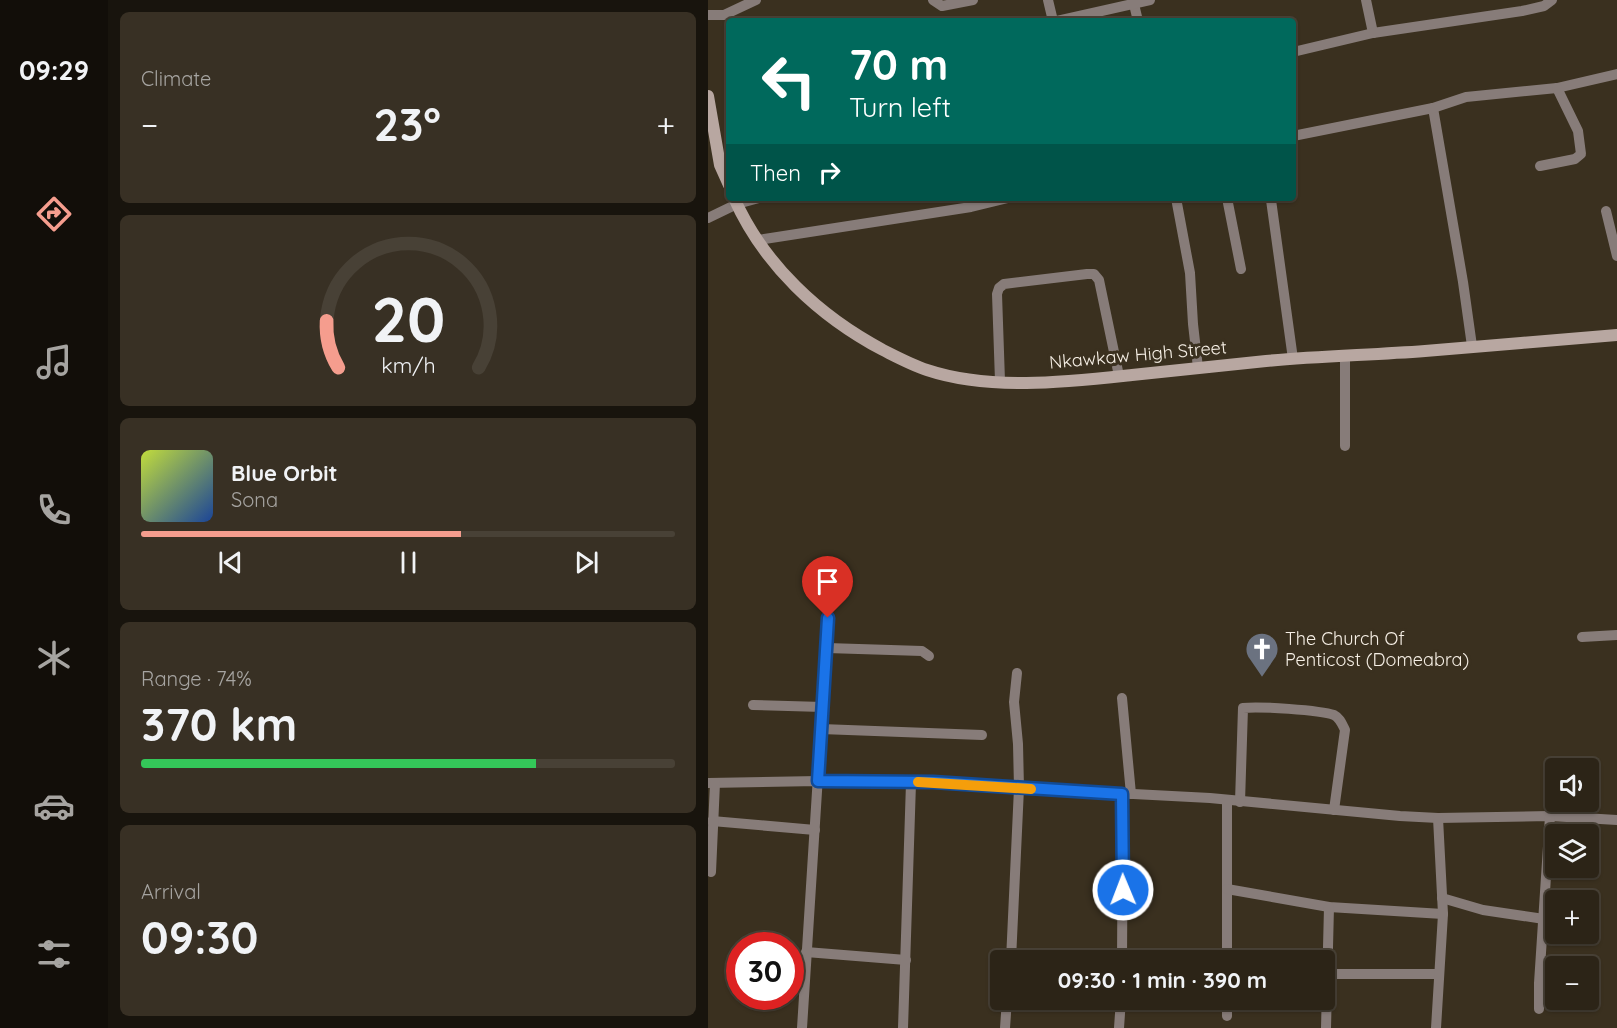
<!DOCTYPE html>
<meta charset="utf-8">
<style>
body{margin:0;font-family:Quicksand,sans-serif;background:#383024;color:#f1f3f6;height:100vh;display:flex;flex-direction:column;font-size:22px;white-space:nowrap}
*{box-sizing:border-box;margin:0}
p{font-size:20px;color:#a6a4a1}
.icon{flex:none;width:33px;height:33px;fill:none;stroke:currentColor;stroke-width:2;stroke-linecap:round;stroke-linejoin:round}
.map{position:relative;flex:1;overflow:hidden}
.side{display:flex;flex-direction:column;gap:12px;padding:12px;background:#18140d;width:600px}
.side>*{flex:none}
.banner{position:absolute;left:18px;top:18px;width:570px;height:183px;border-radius:6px;box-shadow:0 2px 4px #0004,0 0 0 2px #484136;background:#00695c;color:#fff;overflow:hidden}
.buttons{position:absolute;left:837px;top:758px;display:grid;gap:12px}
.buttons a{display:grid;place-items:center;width:54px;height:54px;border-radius:6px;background:#2c2417;box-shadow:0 2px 4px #0004,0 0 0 2px #484136;font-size:30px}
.speed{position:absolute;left:18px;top:932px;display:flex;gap:12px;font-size:30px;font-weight:700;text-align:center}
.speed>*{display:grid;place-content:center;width:78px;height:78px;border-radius:50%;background:#2c2417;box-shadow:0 2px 4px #0004,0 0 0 2px #484136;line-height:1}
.speed .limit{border:9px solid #d22;background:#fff;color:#111}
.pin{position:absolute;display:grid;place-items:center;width:51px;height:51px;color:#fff;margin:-62px -26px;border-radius:50% 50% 50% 0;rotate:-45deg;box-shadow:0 0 6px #0007}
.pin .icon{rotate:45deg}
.me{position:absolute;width:66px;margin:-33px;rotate:359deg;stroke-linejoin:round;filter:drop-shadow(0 0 4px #0008)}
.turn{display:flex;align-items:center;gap:21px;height:126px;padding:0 24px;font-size:27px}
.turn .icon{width:78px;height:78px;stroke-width:2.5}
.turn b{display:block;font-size:42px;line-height:51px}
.then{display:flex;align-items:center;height:57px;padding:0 24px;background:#0003;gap:12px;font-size:22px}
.big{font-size:45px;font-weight:700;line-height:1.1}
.side .card{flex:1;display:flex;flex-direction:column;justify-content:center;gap:9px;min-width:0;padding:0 21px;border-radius:9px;background:#383024}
.side .dial{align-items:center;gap:0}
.dial svg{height:156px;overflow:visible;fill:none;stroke:#484136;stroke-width:7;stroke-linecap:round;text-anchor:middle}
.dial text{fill:#f1f3f6;stroke:none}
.song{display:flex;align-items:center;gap:18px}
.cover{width:72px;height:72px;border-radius:9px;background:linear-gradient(135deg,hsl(70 70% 55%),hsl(220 70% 35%))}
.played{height:6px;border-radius:3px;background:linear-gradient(90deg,#f59d8e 60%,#484136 60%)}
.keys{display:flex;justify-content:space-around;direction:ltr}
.heat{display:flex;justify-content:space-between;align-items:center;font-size:33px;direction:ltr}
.charge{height:9px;border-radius:4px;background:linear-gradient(90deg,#34c759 74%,#484136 0)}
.trip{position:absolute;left:282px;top:950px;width:345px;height:60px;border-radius:6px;background:#2c2417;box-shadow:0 2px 4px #0004,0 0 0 2px #484136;font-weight:700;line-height:60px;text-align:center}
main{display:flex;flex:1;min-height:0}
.tab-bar{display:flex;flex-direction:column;width:108px;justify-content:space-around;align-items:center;background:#120e09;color:#a6a4a1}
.tab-bar .icon{width:42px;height:42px}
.tab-bar .on{color:#f59d8e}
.tab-bar b{font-size:27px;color:#f1f3f6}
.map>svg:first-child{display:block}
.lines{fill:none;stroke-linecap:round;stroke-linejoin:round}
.minor{stroke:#877c79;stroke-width:10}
.secondary{stroke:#b8a7a1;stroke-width:12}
.route-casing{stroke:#114b97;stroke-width:15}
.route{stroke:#1a73e8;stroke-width:10}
.slow{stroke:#f59e0b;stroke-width:10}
.labels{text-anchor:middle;stroke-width:6;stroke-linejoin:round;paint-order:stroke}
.street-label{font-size:18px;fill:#f6efe5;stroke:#3a301f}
.poi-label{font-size:18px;fill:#f6efe5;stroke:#3a301f;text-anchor:start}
</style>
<main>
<nav class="tab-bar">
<b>09:29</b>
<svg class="icon on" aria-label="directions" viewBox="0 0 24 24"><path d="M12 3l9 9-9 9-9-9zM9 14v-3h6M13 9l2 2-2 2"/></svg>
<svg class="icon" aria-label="music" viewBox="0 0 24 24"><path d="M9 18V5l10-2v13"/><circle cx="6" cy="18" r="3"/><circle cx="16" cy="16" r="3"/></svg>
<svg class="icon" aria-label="phone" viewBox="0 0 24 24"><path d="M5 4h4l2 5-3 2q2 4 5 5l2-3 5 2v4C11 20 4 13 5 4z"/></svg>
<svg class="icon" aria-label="climate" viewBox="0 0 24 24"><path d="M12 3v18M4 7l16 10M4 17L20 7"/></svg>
<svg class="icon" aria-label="car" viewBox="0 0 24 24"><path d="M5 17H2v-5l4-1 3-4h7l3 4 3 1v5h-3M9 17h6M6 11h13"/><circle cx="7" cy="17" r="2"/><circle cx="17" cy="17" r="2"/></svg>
<svg class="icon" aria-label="filters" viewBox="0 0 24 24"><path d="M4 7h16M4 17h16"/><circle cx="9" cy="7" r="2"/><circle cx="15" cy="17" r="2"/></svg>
</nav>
<section class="side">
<div class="card"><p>Climate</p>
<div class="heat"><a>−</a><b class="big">23°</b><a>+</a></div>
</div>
<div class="card dial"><svg viewBox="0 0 100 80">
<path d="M14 69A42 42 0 1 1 86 69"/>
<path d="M14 69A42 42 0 0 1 8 45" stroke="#f59d8e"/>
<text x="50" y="56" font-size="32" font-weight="700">20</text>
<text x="50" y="72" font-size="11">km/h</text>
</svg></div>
<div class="card">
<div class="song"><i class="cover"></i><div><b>Blue Orbit</b><p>Sona</p></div></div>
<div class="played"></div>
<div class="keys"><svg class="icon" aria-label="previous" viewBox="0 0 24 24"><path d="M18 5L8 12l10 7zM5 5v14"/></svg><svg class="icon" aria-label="pause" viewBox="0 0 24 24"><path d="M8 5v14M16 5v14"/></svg><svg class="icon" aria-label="next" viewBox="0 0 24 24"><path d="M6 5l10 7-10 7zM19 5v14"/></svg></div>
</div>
<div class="card"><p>Range · 74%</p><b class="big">370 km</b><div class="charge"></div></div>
<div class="card"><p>Arrival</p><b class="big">09:30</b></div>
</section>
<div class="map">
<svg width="909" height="1028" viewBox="0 0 909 1028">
<rect width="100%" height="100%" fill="#3a301f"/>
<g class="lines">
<!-- minor -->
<g class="minor">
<path d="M225,0L234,6L265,0"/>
<path d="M340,0L345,21"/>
<path d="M425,0L430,21"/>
<path d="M658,0L665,33"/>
<path d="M0,15H16L48,0"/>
<path d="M349,21L442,0"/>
<path d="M585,52L665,33L814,11L836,6L844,0"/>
<path d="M725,108L755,282L764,346"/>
<path d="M585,136L725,108L758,97L849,88L909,74"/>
<path d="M832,166L867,159L873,154L870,131L849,88"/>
<path d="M468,198L482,273L485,324L490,368"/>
<path d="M519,198L533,269"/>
<path d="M563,200L585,359"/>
<path d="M898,211L909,256"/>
<path d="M0,218L29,204L51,198"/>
<path d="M50,240L263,207L300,198"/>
<path d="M637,355V446"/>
<path d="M292,381L289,294L291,288L296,284L379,274H386L391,280L411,376"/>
<path d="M874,637L909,635"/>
<path d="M119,648L214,651L221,656"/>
<path d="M414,698L423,794"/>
<path d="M45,705L115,707"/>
<path d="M113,729L274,735"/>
<path d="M0,783L110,781L225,782L311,788L502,798L692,816L730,818L842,816L909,820"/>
<path d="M519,800V960"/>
<path d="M532,802L535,708C550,706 612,710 626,715C632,718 634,724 637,730L626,810"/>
<path d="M4,821L107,830"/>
<path d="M3,872L7,783"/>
<path d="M519,889L621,907L735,914"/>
<path d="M734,898L775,910L836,919"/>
<path d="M98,952L198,960"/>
<path d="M303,960L311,788L310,744L306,702L309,673"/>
<path d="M414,960L415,794"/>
<path d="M619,974H730"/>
<path d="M831,1009V983L842,816"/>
<path d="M519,1016V999"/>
<path d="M94,1028L120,618"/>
<path d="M195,1028L203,783"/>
<path d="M297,1028L299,999"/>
<path d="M411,1028L413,999"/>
<path d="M618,1028L621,907"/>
<path d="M728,1028L735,914L730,818"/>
</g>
<!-- secondary -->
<g class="secondary">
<path d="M0,96L12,165L21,185"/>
<path d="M26,198C56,265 111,316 175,350C189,357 204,365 219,370C282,391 359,382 424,375C469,370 514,366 558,361C611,356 664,355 717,351C781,346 845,340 909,335"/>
</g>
</g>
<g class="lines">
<!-- route casing -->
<g class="route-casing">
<path id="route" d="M120,618L110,781L225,782L414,794L415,890"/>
</g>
<!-- route -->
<use href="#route" class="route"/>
<!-- slow -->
<path class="slow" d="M210,782L323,789"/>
</g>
<!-- icons -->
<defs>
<g id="church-pin" transform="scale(1.725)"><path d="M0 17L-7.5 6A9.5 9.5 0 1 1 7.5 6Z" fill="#6b7280" stroke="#3a301f"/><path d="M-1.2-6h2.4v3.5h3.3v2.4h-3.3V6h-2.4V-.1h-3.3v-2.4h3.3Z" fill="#fff"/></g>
</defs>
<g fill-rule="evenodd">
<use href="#church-pin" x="554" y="649"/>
</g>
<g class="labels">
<!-- street labels -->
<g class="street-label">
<text transform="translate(430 355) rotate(-5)" y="6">Nkawkaw High Street</text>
</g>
<!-- poi labels -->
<g class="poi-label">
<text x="577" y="645">The Church Of<tspan x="577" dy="21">Penticost (Domeabra)</tspan></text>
</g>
</g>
</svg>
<div class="buttons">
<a><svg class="icon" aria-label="sound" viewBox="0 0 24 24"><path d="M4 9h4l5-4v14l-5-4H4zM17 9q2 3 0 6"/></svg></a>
<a><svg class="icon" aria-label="layers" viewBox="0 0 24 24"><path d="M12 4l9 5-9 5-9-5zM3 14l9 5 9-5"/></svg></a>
<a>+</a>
<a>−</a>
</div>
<div class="speed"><div class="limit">30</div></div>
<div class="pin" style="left:120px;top:618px;background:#d93025"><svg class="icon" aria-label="arrive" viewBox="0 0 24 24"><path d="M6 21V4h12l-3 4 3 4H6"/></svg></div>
<svg class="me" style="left:415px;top:890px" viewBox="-20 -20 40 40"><circle r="17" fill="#1a73e8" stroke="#fff" stroke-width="3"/><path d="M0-11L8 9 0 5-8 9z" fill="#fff"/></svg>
<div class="trip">09:30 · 1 min · 390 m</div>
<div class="banner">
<div class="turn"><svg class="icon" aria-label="left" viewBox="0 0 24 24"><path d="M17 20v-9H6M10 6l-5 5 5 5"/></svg><div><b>70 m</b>Turn left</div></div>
<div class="then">Then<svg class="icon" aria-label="right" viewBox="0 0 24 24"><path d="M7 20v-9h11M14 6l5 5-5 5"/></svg></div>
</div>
</div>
</main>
